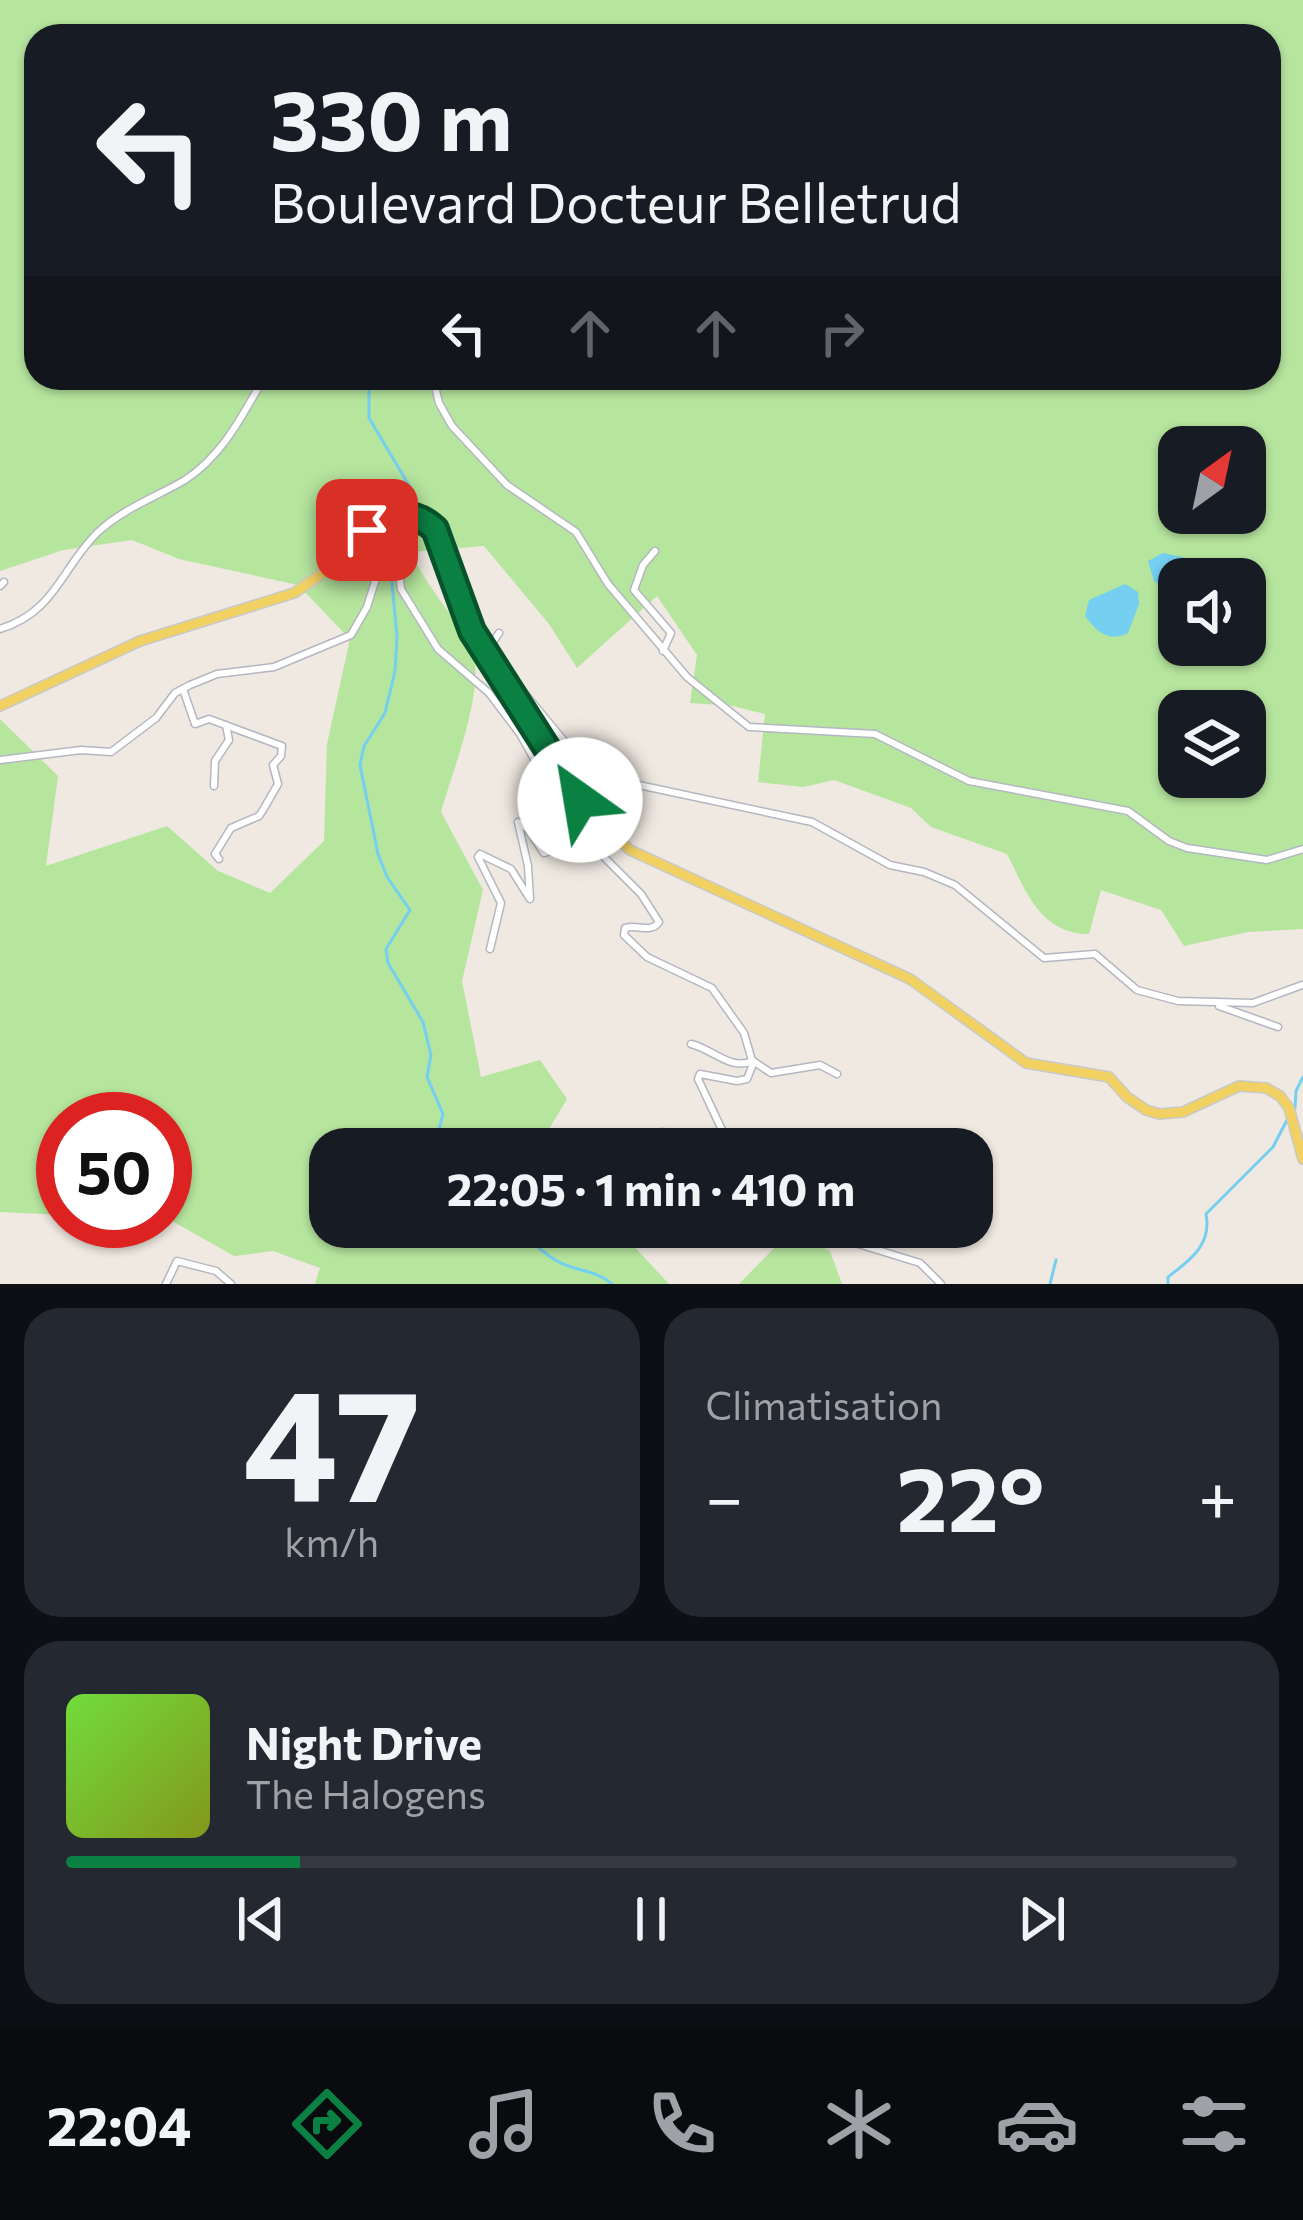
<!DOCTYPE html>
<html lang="fr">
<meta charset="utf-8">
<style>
body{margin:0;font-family:Commissioner,sans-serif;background:#242831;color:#f1f3f6;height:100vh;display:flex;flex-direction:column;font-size:45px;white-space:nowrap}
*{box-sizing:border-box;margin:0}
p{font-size:39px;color:#9ea1a6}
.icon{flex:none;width:66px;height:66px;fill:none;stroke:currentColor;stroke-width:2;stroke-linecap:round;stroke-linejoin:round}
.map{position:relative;height:1284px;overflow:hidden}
.details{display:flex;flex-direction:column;gap:24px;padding:24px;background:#0d0f14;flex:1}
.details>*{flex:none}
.guide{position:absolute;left:24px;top:24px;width:1257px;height:366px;border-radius:36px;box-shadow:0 3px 9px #0004;background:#171b24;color:#f1f3f6;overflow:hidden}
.needle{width:78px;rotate:33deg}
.controls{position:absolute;left:1158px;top:426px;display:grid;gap:24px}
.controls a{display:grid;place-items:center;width:108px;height:108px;border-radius:24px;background:#171b24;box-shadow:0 3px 9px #0004;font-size:60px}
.speed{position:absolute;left:36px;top:1092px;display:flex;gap:24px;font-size:60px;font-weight:700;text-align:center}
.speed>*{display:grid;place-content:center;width:156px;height:156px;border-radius:50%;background:#171b24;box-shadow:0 3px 9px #0004;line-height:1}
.speed .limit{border:18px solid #d22;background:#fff;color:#111}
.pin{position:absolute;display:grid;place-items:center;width:102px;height:102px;color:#fff;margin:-51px;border-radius:24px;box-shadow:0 6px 18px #0006}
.me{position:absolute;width:132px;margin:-66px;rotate:328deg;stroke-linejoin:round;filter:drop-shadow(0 0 9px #0008)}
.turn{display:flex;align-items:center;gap:42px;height:252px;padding:0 48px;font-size:54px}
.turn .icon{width:156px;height:156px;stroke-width:2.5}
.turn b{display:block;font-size:84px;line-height:102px}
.lanes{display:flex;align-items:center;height:114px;padding:0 48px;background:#0003;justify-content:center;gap:60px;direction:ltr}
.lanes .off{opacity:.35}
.big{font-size:90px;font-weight:700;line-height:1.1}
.details .card{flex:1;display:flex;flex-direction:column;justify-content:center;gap:18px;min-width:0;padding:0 42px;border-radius:36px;background:#242831}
.details .dial{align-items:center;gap:0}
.dial b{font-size:156px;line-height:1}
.song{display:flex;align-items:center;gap:36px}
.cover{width:144px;height:144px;border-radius:18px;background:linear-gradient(135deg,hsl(100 70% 55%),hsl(70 70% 35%))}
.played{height:12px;border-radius:6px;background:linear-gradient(90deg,#0b8043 20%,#363941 20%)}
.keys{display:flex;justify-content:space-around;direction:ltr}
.heat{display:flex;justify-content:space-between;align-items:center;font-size:66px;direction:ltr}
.details .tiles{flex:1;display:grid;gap:24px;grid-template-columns:1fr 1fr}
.card:last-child{grid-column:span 2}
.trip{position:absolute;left:309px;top:1128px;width:684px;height:120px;border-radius:36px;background:#171b24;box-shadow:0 3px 9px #0004;font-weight:700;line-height:120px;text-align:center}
.dock{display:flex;height:192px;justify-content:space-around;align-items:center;background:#090b0e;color:#9ea1a6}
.dock .icon{width:84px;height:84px}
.dock .selected{color:#0b8043}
.dock b{font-size:54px;color:#f1f3f6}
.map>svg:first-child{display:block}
.green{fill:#b6e59e;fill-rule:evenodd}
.water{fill:#75cff0}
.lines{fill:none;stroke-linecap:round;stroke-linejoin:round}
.stream{stroke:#75cff0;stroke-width:3}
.minor-casing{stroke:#b4b7c1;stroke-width:9}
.major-casing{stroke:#c9c9c9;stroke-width:12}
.minor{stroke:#fff;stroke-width:6}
.major{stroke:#f2d163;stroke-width:9}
.route-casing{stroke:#07532c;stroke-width:30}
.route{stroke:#0b8043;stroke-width:21}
</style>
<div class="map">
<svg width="1303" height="1284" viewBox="0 0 1303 1284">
<rect width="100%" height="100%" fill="#efe9e1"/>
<!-- green -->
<g class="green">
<path d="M0,0H1303V929L1248,932L1184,946L1161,910L1101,890L1089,934C1040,934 1026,891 1007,854L931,827L911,808L834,780L803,787L758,782L765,714L733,706L690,703L697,655L657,596L577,668L549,624L484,546L411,552C426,586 454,615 471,648C488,684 452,772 441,812L483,890L462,981L481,1077L540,1060L567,1099L537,1149H330V1227H616L669,1284H315L320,1268L273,1251L234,1256L165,1217V1119H63V1215L0,1212V719L58,776L46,866L167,826L218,871L270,893L324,841L327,744L350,639L298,585L179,559L132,540L63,550L0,571ZM36,36H1269V378H36ZM1179,447H1245V513H1179ZM1179,579H1245V645H1179ZM1179,711H1245V777H1179Z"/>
<path d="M791,1231L830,1251L842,1284H739Z"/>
</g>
<!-- water -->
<g class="water">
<path d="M1163,553L1186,558L1192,563L1188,578L1179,579V585L1166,589L1154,581L1148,561Z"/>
<path d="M1125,584L1138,592L1139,604L1128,633C1108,643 1096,631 1085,616L1089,600Z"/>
</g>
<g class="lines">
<!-- stream -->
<g class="stream">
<path d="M369,378V418L413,492L410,508"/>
<path d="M408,523L404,548L391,572L397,637L395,671L385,713L364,746L360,765L378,854L387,877L410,910L386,949L388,963L423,1022L431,1055L427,1077L443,1114L434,1149"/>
<path d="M1295,1108L1296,1091L1303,1077"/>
<path d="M507,1227C527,1234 539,1251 557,1261C576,1272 595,1269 612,1284"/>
<path d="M1050,1284L1056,1260"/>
<path d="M1168,1284V1277C1190,1260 1212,1245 1206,1214L1273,1147L1287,1120"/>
</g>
<!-- minor casing -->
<g class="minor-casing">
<g id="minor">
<path d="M433,378L439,403L452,426L507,485L576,532L608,584L687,677L749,727L875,734L969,781L1128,811L1169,841L1187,848L1267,860L1303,849"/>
<path d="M655,551L643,565L634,590L671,633L663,651"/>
<path d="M0,586L4,582"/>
<path d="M0,629C55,612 61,569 97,533C122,509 156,497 185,480C223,455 242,416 264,378"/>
<path d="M499,633L491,645L504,669L503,677L517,684L564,741L620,781L812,822L890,865L924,872L955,885L1044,958L1095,954L1137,990L1178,1001L1253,1003L1302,985"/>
<path d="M183,689L195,724L209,719L282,746L281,756L273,765L278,784L263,810L259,816L231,828L215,854L219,859"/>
<path d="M0,760L81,750L111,752L156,718L175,693L190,685L217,674L274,667L351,635L367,607L377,575L386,571L399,573L401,589L438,649L489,693L520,734L547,782L591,826L600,831L604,828"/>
<path d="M214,786L215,761L229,740L226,725"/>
<path d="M553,788L555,796L588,841L641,894L659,922C651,934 636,924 625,928L624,935L647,957L712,988L744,1033L753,1064L747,1079L737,1081L700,1074L698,1079L731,1149"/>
<path d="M490,949L501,903L478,857L480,854L511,869L530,899L528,866L518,822L528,829L544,853L548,852L537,810L542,809L585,840"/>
<path d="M1219,1006L1278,1027"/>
<path d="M691,1044C713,1049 730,1071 753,1061L771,1073L820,1065L837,1074"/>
<path d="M663,1132L698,1149"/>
<path d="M822,1227L829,1235L920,1263L941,1284"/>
<path d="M166,1284L177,1261L216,1271L231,1284"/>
</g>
</g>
<!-- major casing -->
<g class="major-casing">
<path id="major" d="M0,706L140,641L294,593L323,573L379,519L413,515L427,522L441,539L472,631L560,769L592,815L630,850L910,979L1026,1063L1109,1077L1127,1097L1146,1110L1159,1114L1183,1112L1239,1086L1266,1088L1280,1096L1289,1108L1303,1159"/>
</g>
<!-- minor -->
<use href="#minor" class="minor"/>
<!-- major -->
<use href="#major" class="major"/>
</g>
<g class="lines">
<!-- route casing -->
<g class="route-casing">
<path id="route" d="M367,530C389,512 413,509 435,529L472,631L580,800"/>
</g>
<!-- route -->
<use href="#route" class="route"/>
</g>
</svg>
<div class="controls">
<a><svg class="needle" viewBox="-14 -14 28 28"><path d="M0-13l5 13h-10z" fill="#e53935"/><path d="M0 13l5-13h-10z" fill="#9ea1a6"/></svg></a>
<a><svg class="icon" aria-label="sound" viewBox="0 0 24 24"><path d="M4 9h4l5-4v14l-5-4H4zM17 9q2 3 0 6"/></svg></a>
<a><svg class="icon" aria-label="layers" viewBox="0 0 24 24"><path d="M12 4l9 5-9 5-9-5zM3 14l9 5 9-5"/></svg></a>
</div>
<div class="speed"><div class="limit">50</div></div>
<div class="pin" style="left:367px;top:530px;background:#d93025"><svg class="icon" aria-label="arrive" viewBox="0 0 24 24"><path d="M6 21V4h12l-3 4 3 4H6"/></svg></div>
<svg class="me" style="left:580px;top:800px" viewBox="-20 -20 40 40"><circle r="19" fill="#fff"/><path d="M0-13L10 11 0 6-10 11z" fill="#0b8043"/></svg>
<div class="trip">22:05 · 1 min · 410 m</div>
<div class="guide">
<div class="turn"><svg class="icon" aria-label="left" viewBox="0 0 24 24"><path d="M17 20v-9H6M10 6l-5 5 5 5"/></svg><div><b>330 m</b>Boulevard Docteur Belletrud</div></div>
<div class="lanes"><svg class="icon" aria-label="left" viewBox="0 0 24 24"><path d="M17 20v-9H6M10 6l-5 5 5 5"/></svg><svg class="icon off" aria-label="ahead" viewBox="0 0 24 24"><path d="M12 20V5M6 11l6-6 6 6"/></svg><svg class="icon off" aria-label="ahead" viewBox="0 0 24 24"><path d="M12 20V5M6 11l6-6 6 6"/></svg><svg class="icon off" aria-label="right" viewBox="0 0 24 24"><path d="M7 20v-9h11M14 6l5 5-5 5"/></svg></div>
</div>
</div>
<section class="details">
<div class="tiles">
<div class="card dial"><b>47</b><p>km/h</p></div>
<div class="card"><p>Climatisation</p>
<div class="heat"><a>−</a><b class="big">22°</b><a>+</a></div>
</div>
<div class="card">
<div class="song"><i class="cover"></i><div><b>Night Drive</b><p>The Halogens</p></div></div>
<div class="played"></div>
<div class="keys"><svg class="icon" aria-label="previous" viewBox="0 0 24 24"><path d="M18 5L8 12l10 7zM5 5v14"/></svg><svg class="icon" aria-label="pause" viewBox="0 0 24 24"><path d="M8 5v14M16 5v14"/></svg><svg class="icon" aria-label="next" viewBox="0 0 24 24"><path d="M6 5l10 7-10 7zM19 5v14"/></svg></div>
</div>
</div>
</section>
<nav class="dock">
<b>22:04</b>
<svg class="icon selected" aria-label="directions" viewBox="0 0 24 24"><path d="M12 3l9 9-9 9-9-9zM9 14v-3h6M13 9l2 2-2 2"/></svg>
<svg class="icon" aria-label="music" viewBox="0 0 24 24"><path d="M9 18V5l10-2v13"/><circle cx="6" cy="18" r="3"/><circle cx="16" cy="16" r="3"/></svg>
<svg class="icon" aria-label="phone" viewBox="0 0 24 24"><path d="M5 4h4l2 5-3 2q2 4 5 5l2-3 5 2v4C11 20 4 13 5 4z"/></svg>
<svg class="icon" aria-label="climate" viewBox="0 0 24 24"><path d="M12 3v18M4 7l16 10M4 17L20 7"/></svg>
<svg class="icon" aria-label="car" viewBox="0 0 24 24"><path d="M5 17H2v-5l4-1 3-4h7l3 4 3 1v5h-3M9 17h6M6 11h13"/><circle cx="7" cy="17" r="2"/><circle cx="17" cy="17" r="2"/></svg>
<svg class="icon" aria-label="filters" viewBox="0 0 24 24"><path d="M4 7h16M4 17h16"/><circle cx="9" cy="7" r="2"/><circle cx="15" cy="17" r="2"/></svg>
</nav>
